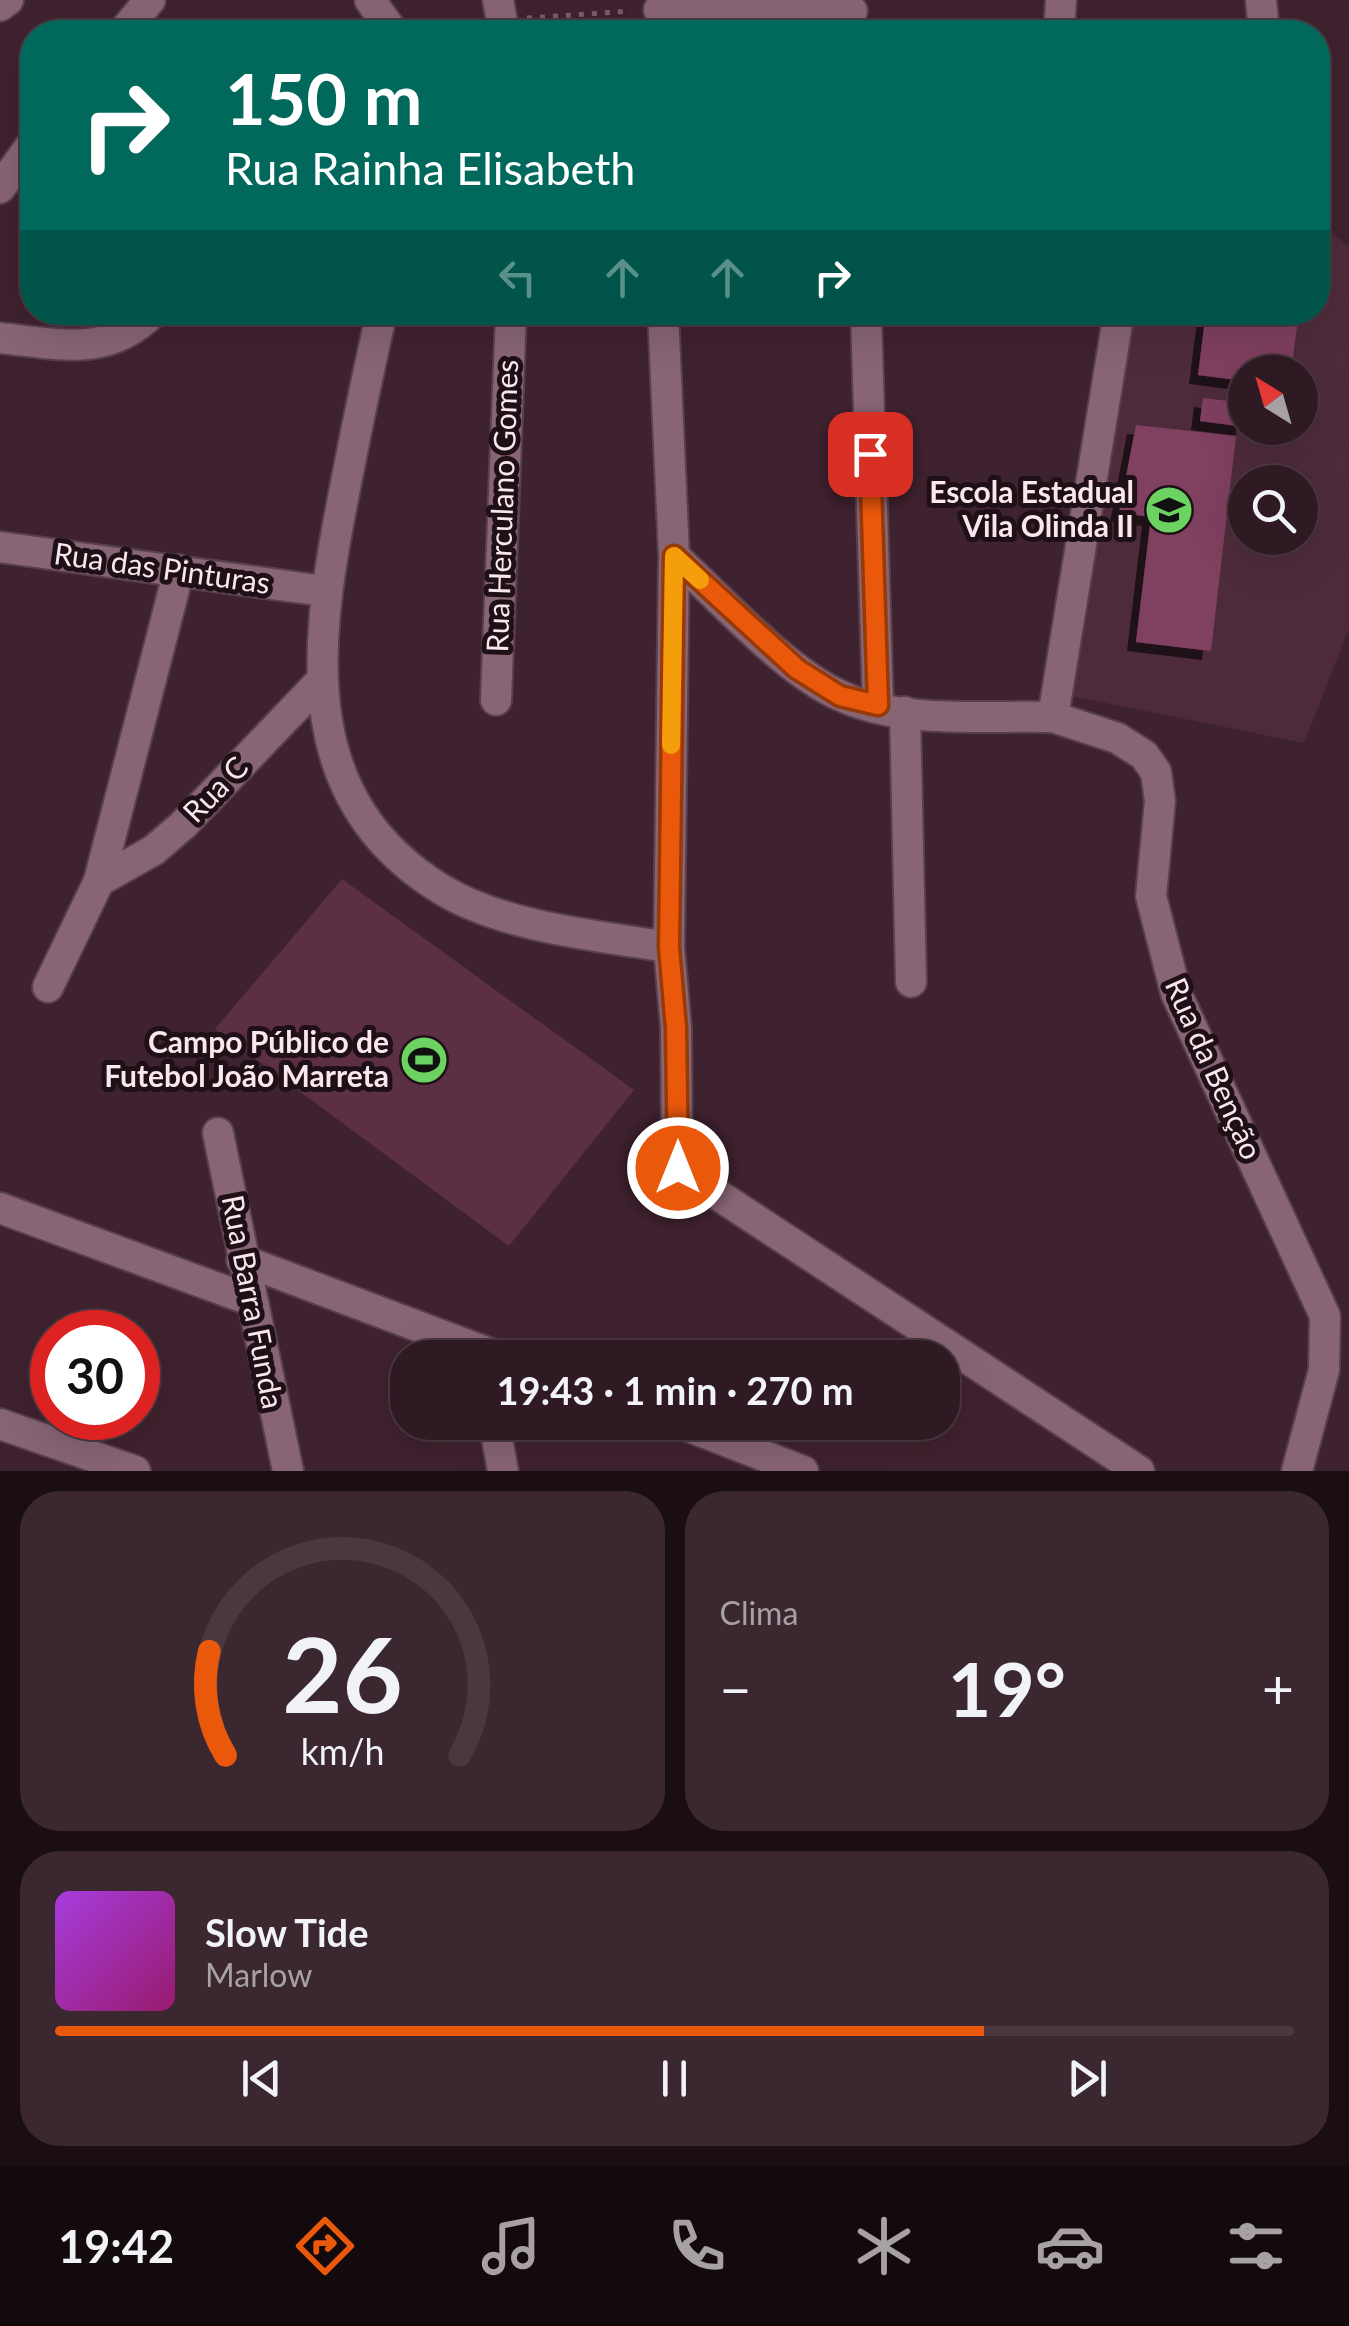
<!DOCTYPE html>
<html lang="pt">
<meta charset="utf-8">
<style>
body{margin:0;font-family:Lato,sans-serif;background:#3b2730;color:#f1f3f6;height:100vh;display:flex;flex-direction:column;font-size:38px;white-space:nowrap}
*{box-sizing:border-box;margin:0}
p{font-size:32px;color:#a7a1a6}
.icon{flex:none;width:55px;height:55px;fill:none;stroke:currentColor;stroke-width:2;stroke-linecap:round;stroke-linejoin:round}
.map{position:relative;height:1471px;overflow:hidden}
.drawer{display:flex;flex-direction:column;gap:20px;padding:20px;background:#1a0e13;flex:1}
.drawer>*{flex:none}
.guide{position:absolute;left:20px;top:20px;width:1310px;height:305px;border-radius:40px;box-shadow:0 10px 40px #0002,0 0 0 2px #4a3841;background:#00695c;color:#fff;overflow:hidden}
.needle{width:65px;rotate:323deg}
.tools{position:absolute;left:1228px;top:355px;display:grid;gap:20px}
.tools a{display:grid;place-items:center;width:90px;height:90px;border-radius:50%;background:#2f1a23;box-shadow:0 10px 40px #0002,0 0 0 2px #4a3841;font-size:50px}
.speed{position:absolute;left:30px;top:1310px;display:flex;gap:20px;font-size:50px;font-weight:700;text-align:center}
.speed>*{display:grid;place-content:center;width:130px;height:130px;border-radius:50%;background:#2f1a23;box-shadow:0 10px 40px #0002,0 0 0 2px #4a3841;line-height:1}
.speed .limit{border:15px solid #d22;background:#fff;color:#111}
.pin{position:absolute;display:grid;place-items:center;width:85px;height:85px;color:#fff;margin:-42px;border-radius:20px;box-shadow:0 5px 15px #0006}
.me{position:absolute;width:110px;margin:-55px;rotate:0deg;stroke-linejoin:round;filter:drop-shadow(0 0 8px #0008)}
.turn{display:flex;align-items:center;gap:35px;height:210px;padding:0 40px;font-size:45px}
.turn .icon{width:130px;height:130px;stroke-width:2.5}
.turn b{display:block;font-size:70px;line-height:85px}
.lanes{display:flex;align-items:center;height:95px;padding:0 40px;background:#0003;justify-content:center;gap:50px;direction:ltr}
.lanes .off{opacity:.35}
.big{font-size:75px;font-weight:700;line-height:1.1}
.drawer .widget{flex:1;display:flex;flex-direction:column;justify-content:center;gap:15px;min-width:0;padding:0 35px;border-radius:40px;background:#3b2730}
.drawer .dial{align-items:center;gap:0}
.dial svg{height:260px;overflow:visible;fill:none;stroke:#4a3841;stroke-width:7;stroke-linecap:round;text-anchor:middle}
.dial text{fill:#f1f3f6;stroke:none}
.song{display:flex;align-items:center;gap:30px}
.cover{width:120px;height:120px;border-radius:15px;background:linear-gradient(135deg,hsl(280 70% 55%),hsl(320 70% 35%))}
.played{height:10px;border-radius:5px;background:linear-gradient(90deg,#ea580c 75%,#4a3841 75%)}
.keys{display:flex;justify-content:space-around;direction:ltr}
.heat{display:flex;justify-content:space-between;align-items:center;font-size:55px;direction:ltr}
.drawer .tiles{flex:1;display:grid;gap:20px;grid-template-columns:1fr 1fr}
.widget:last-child{grid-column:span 2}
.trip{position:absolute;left:390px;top:1340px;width:570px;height:100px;border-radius:40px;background:#2f1a23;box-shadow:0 10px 40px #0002,0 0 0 2px #4a3841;font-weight:700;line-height:100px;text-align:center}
.dock{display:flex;height:160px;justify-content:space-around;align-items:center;background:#130a0e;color:#a7a1a6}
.dock .icon{width:70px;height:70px}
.dock .on{color:#ea580c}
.dock b{font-size:45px;color:#f1f3f6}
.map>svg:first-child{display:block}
.built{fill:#4e2b3b;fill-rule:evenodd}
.green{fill:#5c2f44}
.building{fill:#80405e;filter:url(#shadow)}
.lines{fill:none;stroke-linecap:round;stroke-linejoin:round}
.minor-casing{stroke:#583f4b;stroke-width:34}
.path{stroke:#795e6a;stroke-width:5;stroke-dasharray:5 8;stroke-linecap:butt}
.minor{stroke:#886574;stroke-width:30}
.route-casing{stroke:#983908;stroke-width:25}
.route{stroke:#ea580c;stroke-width:18}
.slow{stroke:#f59e0b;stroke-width:18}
.labels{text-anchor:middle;stroke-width:10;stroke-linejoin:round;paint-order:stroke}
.poi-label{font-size:30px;font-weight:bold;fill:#fae6ee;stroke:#1e1016;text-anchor:end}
.street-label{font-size:30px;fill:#fae6ee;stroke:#1e1016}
</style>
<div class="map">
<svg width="1349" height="1471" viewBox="0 0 1349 1471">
<defs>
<filter id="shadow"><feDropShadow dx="-9" dy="9" stdDeviation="0" flood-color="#0009"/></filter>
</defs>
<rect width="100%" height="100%" fill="#3f222f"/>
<!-- built -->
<path class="built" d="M1318,223L1349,246V628L1304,743L1061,694L1128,320L1135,312H1318ZM1245,372H1300V428H1245ZM1245,482H1300V538H1245Z"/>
<!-- green -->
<path class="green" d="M342,879L634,1090L509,1246L215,1029Z"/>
<!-- building -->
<g class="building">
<path d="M1206,312H1299L1291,372H1245V381L1198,375Z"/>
<path d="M1203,398L1245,403V427L1200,421Z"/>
<path d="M1136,425L1236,436L1211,651L1136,642L1151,517L1119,513Z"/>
</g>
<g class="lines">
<!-- minor casing -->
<g class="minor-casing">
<g id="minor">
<path d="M370,0L393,32"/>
<path d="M498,0L504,32"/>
<path d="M1261,0L1264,32"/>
<path d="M0,6L8,0"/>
<path d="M659,10L852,11"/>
<path d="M123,32L150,0"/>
<path d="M1059,32L1061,0"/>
<path d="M0,188L32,144"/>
<path d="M382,312C366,380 353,446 340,514C313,655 299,802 441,889C502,927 598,936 669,947"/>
<path d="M663,312L674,556L669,947L676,1028L677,1168L1139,1471"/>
<path d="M866,312L878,705"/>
<path d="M0,338C58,344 108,358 153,312"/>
<path d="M0,547L324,591"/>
<path d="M674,556C720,598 784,670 839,695C901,725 986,715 1053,717L1119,312"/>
<path d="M496,700L511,312"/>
<path d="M905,712L911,982"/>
<path d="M1053,717L1117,738L1144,755L1156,772L1160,801L1151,896L1176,993L1325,1316L1324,1370L1297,1471"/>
<path d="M99,881L154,850L183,825L320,682"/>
<path d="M48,987L99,881L179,570"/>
<path d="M218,1133L288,1471"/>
<path d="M0,1208L250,1300"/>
<path d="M242,1260L502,1358"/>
<path d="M494,1422L503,1471"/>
<path d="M677,1422L803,1471"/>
<path d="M0,1424L135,1471"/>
</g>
</g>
<!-- path -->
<path class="path" d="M527,18L631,11"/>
<!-- minor -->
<use href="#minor" class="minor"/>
</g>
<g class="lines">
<!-- route casing -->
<g class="route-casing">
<path id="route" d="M678,1168L676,1028L669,947L674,556L797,669L840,696L878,705L870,454"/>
</g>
<!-- route -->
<use href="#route" class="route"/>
<!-- slow -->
<path class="slow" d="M671,745L674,556L700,580"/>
</g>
<!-- icons -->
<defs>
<g id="school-disc" transform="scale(2.5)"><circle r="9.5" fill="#6cd362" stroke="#1e1016"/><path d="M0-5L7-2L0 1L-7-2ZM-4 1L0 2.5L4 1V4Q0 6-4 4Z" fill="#111"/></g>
<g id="stadium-disc" transform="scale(2.5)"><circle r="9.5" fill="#6cd362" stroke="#1e1016"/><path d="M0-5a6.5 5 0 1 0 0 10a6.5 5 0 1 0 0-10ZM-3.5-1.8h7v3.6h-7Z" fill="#111"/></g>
</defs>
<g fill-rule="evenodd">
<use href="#school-disc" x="1169" y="510"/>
<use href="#stadium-disc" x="424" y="1060"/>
</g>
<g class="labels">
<!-- poi labels -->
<g class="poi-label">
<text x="1134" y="503">Escola Estadual<tspan x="1134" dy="34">Vila Olinda II</tspan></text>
<text x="389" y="1053">Campo Público de<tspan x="389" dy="34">Futebol João Marreta</tspan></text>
</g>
<!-- street labels -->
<g class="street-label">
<text transform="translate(503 506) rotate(-88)" y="10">Rua Herculano Gomes</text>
<text transform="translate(162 569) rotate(8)" y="10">Rua das Pinturas</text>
<text transform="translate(216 790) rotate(-46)" y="10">Rua C</text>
<text transform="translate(1213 1069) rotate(66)" y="10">Rua da Benção</text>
<text transform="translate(252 1302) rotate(79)" y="10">Rua Barra Funda</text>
</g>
</g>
</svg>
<div class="tools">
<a><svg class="needle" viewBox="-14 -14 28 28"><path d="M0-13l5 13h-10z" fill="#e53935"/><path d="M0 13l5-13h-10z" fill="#a7a1a6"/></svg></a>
<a><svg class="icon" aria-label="search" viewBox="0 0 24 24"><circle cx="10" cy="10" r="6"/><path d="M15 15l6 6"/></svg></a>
</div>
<div class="speed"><div class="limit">30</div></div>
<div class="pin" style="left:870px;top:454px;background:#d93025"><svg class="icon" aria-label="arrive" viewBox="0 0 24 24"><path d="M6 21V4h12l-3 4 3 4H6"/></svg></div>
<svg class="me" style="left:678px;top:1168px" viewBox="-20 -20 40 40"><circle r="17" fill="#ea580c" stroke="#fff" stroke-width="3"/><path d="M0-11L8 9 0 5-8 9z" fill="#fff"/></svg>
<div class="trip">19:43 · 1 min · 270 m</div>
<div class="guide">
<div class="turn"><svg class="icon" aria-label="right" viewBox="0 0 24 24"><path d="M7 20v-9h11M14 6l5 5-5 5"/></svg><div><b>150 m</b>Rua Rainha Elisabeth</div></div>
<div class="lanes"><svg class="icon off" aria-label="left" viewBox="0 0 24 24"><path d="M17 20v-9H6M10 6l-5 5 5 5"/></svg><svg class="icon off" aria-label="ahead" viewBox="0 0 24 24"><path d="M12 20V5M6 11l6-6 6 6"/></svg><svg class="icon off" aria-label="ahead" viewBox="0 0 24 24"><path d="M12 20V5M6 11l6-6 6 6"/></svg><svg class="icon" aria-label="right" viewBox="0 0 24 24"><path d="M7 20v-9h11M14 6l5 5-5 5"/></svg></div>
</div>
</div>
<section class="drawer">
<div class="tiles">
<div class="widget dial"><svg viewBox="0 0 100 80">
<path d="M14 69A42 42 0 1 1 86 69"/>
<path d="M14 69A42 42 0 0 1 9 37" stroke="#ea580c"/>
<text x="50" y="56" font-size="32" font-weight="700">26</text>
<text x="50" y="72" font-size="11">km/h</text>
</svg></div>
<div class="widget"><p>Clima</p>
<div class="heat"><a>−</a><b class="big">19°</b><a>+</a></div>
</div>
<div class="widget">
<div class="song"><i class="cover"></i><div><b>Slow Tide</b><p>Marlow</p></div></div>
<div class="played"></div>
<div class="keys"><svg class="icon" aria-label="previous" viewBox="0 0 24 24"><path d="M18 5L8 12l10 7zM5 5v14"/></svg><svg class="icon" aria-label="pause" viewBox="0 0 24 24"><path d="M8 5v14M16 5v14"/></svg><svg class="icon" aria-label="next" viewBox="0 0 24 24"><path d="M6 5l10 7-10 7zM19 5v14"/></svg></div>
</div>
</div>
</section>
<nav class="dock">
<b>19:42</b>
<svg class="icon on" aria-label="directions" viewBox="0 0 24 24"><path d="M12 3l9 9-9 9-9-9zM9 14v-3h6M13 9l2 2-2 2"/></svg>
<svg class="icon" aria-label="music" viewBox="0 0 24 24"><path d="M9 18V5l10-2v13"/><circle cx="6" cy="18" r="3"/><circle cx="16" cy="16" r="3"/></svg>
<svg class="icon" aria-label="phone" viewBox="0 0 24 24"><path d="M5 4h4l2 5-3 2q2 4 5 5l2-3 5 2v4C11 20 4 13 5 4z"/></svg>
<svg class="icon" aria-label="climate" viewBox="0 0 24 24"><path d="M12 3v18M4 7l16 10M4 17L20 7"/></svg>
<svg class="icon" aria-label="car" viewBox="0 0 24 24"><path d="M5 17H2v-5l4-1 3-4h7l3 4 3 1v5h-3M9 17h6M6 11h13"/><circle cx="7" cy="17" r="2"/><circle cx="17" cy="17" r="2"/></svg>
<svg class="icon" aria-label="filters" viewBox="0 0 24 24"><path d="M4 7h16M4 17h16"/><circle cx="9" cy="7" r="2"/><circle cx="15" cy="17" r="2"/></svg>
</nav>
